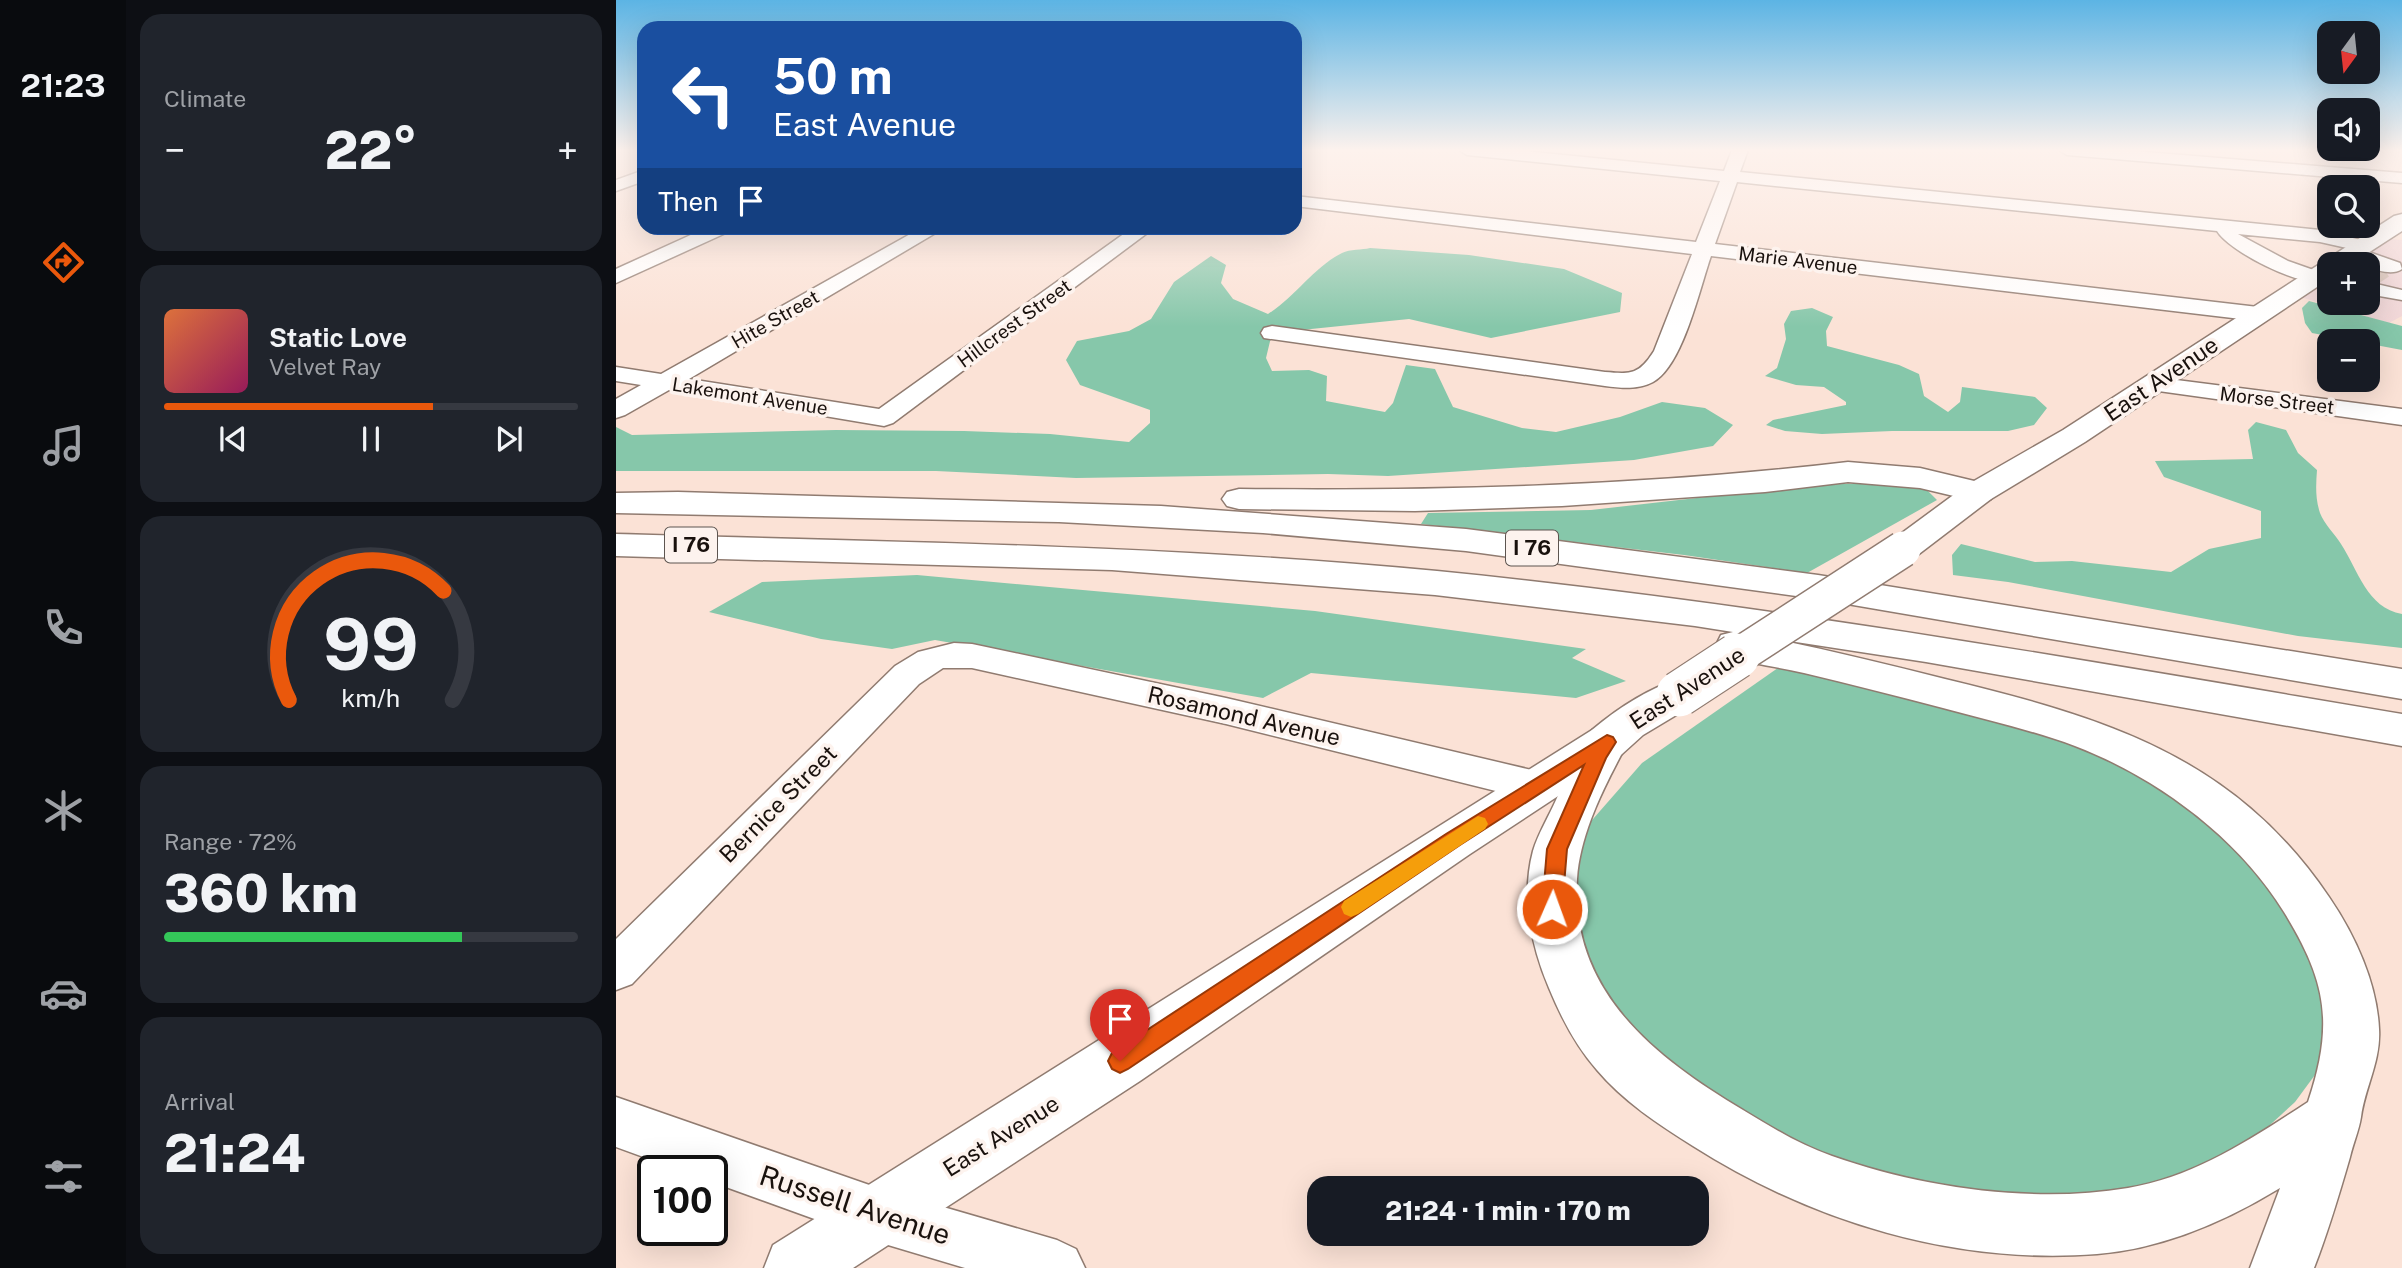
<!DOCTYPE html>
<meta charset="utf-8">
<style>
body{margin:0;font-family:"Public Sans",sans-serif;background:#20242c;color:#f1f3f6;height:100vh;display:flex;flex-direction:column;font-size:26px;white-space:nowrap}
*{box-sizing:border-box;margin:0}
p{font-size:23px;color:#9ea1a6}
.icon{flex:none;width:38px;height:38px;fill:none;stroke:currentColor;stroke-width:2;stroke-linecap:round;stroke-linejoin:round}
.map{position:relative;flex:1;overflow:hidden}
.details{display:flex;flex-direction:column;gap:14px;padding:14px;background:#0d0f14;width:490px}
.details>*{flex:none}
.banner{position:absolute;left:21px;top:21px;width:665px;height:214px;border-radius:21px;box-shadow:0 7px 28px #0002;background:#1a4fa0;color:#fff;overflow:hidden}
.needle{width:46px;rotate:195deg}
.buttons{position:absolute;left:1701px;top:21px;display:grid;gap:14px}
.buttons a{display:grid;place-items:center;width:63px;height:63px;border-radius:14px;background:#171b24;box-shadow:0 7px 28px #0002;font-size:35px}
.speed{position:absolute;left:21px;top:1155px;display:flex;gap:14px;font-size:35px;font-weight:700;text-align:center}
.speed>*{display:grid;place-content:center;width:91px;height:91px;border-radius:50%;background:#171b24;box-shadow:0 7px 28px #0002;line-height:1}
.speed .limit{border:4px solid #111;border-radius:10px;background:#fff;color:#111}
.pin{position:absolute;display:grid;place-items:center;width:60px;height:60px;color:#fff;margin:-72px -30px;border-radius:50% 50% 50% 0;rotate:-45deg;box-shadow:0 0 7px #0007}
.pin .icon{rotate:45deg}
.me{position:absolute;width:77px;margin:-38px;rotate:2deg;stroke-linejoin:round;filter:drop-shadow(0 0 5px #0008)}
.turn{display:flex;align-items:center;gap:24px;height:147px;padding:0 21px;font-size:32px}
.turn .icon{width:91px;height:91px;stroke-width:2.5}
.turn b{display:block;font-size:49px;line-height:60px}
.then{display:flex;align-items:center;height:66px;padding:0 21px;background:#0003;gap:14px;font-size:26px}
.big{font-size:52px;font-weight:800;line-height:1.1}
.details .tile{flex:1;display:flex;flex-direction:column;justify-content:center;gap:10px;min-width:0;padding:0 24px;border-radius:21px;background:#20242c}
.details .dial{align-items:center;gap:0}
.dial svg{height:182px;overflow:visible;fill:none;stroke:#363941;stroke-width:7;stroke-linecap:round;text-anchor:middle}
.dial text{fill:#f1f3f6;stroke:none}
.song{display:flex;align-items:center;gap:21px}
.cover{width:84px;height:84px;border-radius:10px;background:linear-gradient(135deg,hsl(20 70% 55%),hsl(330 70% 35%))}
.played{height:7px;border-radius:4px;background:linear-gradient(90deg,#ea580c 65%,#363941 65%)}
.keys{display:flex;justify-content:space-around;direction:ltr}
.heat{display:flex;justify-content:space-between;align-items:center;font-size:38px;direction:ltr}
.charge{height:10px;border-radius:5px;background:linear-gradient(90deg,#34c759 72%,#363941 0)}
.trip{position:absolute;left:691px;top:1176px;width:402px;height:70px;border-radius:21px;background:#171b24;box-shadow:0 7px 28px #0002;font-weight:800;line-height:70px;text-align:center}
main{display:flex;flex:1;min-height:0}
.tabs{display:flex;flex-direction:column;width:126px;justify-content:space-around;align-items:center;background:#090b0e;color:#9ea1a6}
.tabs .icon{width:49px;height:49px}
.tabs .on{color:#ea580c}
.tabs b{font-size:32px;color:#f1f3f6}
.map>svg:first-child{display:block}
.commercial{fill:#f1d6d7}
.green{fill:#86c7aa}
.lines{fill:none;stroke-linecap:round;stroke-linejoin:round}
.minor-tunnel{stroke:#d9c3b8;stroke-width:18;stroke-dasharray:18 10;stroke-linecap:butt}
.minor-casing{stroke:#907b70;stroke-width:3}
.major-casing{stroke:#907b70;stroke-width:3}
.highway-casing{stroke:#907b70;stroke-width:3}
.minor{fill:#fff;fill-rule:evenodd}
.major{fill:#fff;fill-rule:evenodd}
.highway{fill:#fff;fill-rule:evenodd}
.major-bridge-far1-casing{stroke:#907b70;stroke-width:38;stroke-linecap:butt}
.major-bridge-casing{stroke:#907b70;stroke-width:47;stroke-linecap:butt}
.major-bridge-far1{stroke:#fff;stroke-width:35}
.major-bridge{stroke:#fff;stroke-width:45}
.route{fill:#ea580c;stroke:#983908;stroke-width:2}
.slow{fill:#f59e0b}
.labels{text-anchor:middle;stroke-width:7;stroke-linejoin:round;paint-order:stroke}
.far-street-label{font-size:19px;fill:#19110d;stroke:#fdf3ee}
.shield{fill:#fdf3ee;stroke:#5d5550;stroke-width:2}
.shield-label{font-size:21px;font-weight:bold;fill:#19110d}
.street-label{font-size:23px;fill:#19110d;stroke:#fdf3ee}
.near-street-label{font-size:28px;fill:#19110d;stroke:#fdf3ee}
</style>
<main>
<nav class="tabs">
<b>21:23</b>
<svg class="icon on" aria-label="directions" viewBox="0 0 24 24"><path d="M12 3l9 9-9 9-9-9zM9 14v-3h6M13 9l2 2-2 2"/></svg>
<svg class="icon" aria-label="music" viewBox="0 0 24 24"><path d="M9 18V5l10-2v13"/><circle cx="6" cy="18" r="3"/><circle cx="16" cy="16" r="3"/></svg>
<svg class="icon" aria-label="phone" viewBox="0 0 24 24"><path d="M5 4h4l2 5-3 2q2 4 5 5l2-3 5 2v4C11 20 4 13 5 4z"/></svg>
<svg class="icon" aria-label="climate" viewBox="0 0 24 24"><path d="M12 3v18M4 7l16 10M4 17L20 7"/></svg>
<svg class="icon" aria-label="car" viewBox="0 0 24 24"><path d="M5 17H2v-5l4-1 3-4h7l3 4 3 1v5h-3M9 17h6M6 11h13"/><circle cx="7" cy="17" r="2"/><circle cx="17" cy="17" r="2"/></svg>
<svg class="icon" aria-label="filters" viewBox="0 0 24 24"><path d="M4 7h16M4 17h16"/><circle cx="9" cy="7" r="2"/><circle cx="15" cy="17" r="2"/></svg>
</nav>
<section class="details">
<div class="tile"><p>Climate</p>
<div class="heat"><a>−</a><b class="big">22°</b><a>+</a></div>
</div>
<div class="tile">
<div class="song"><i class="cover"></i><div><b>Static Love</b><p>Velvet Ray</p></div></div>
<div class="played"></div>
<div class="keys"><svg class="icon" aria-label="previous" viewBox="0 0 24 24"><path d="M18 5L8 12l10 7zM5 5v14"/></svg><svg class="icon" aria-label="pause" viewBox="0 0 24 24"><path d="M8 5v14M16 5v14"/></svg><svg class="icon" aria-label="next" viewBox="0 0 24 24"><path d="M6 5l10 7-10 7zM19 5v14"/></svg></div>
</div>
<div class="tile dial"><svg viewBox="0 0 100 80">
<path d="M14 69A42 42 0 1 1 86 69"/>
<path d="M14 69A42 42 0 0 1 82 21" stroke="#ea580c"/>
<text x="50" y="56" font-size="32" font-weight="700">99</text>
<text x="50" y="72" font-size="11">km/h</text>
</svg></div>
<div class="tile"><p>Range · 72%</p><b class="big">360 km</b><div class="charge"></div></div>
<div class="tile"><p>Arrival</p><b class="big">21:24</b></div>
</section>
<div class="map">
<svg width="1786" height="1268" viewBox="0 0 1786 1268">
<rect width="100%" height="100%" fill="#fbe2d6"/>
<!-- commercial -->
<path class="commercial" d="M1774,239L1786,240V316L1773,323L1684,297L1713,278V303H1752V264H1735Z"/>
<!-- green -->
<g class="green">
<path d="M754,248L853,255L948,269L1006,293L1004,312L875,338L793,319L656,333L650,358L656,371L693,370L711,376L710,401L769,412L777,403L790,365L819,369L837,407L906,428L940,432L1004,417L1046,402L1089,408L1117,425L1097,446L1018,460L772,476L712,474L460,478L320,471H0V427L16,435L220,430L348,431L434,434L513,442L534,423V410L464,385L450,360L461,341L513,331L535,319L558,282L595,256L610,265L605,283L617,299L652,314C679,297 698,267 726,253C734,249 746,250 754,248Z"/>
<path d="M1693,301L1786,326V350L1696,333L1689,323L1686,308Z"/>
<path d="M1196,308L1217,317L1210,331L1211,346L1283,365L1303,374L1308,396L1332,412L1344,402L1346,387L1419,397L1431,408L1418,425L1392,431H1276L1206,434L1169,431L1150,425L1157,420L1230,405V402L1208,387L1180,385L1149,376L1161,368L1170,339L1168,324L1175,311Z"/>
<path d="M1640,422L1670,430L1682,453L1701,470C1700,484 1699,498 1704,513C1708,524 1719,534 1725,544C1742,570 1751,608 1786,614V648L1682,636L1392,582L1337,575L1336,555L1345,544L1419,562L1456,561L1555,572L1593,549L1645,538V511L1548,477L1539,461L1637,459L1632,430Z"/>
<path d="M1260,483L1309,488L1321,500L1191,573L1068,555L805,524L812,513L975,510L1195,485Z"/>
<path d="M301,575L699,611L970,649L956,658L1010,681L960,698L695,673L647,698L319,640L276,649L205,639L93,612L146,582Z"/>
<path d="M1169,663L1433,732L1506,764L1558,793L1667,892L1713,1002L1707,1064L1679,1102L1619,1157L1514,1193L1387,1202L1193,1153L1047,1071L966,959L950,902L970,827L1026,763Z"/>
</g>
<g class="lines">
<!-- minor-tunnel -->
<path class="minor-tunnel" d="M1753,279L1768,269"/>
<!-- minor casing -->
<g class="minor-casing">
<g id="minor">
<path d="M843,150H897L1108,171L1116,150H1132L1124,172L1704,230L1753,242L1756,246L1750,251L1784,263L1786,269C1772,279 1744,263 1729,257L1726,253L1731,248L1704,242L1622,234L1672,261L1706,273L1709,277L1706,281C1683,287 1613,251 1601,231L1121,182L1099,244L1642,307L1650,309L1653,314L1650,319L1642,321L1095,256C1084,287 1067,366 1037,382C1022,390 1005,388 989,386L648,338L645,333L648,328L656,326L989,372C1015,374 1023,375 1038,351L1076,254L679,206V196L1080,242L1104,181L851,155Z"/>
<path d="M1443,150H1506L1786,173V183L1451,155Z"/>
<path d="M28,170V181L0,191V180Z"/>
<path d="M90,228H115L112,232L0,283V269Z"/>
<path d="M305,228H328L73,379L263,409L516,228H538L277,423L268,426L53,390L9,415L0,418V399L25,385L0,381V367L45,374Z"/>
<path d="M1752,282L1786,290V300L1752,294Z"/>
<path d="M1537,377L1786,409V425L1528,389L1525,384L1528,379Z"/>
<path d="M338,643L356,644L610,698L920,771L934,775L939,786L934,797L920,801L610,724L356,668H327L303,684L16,984L0,990V939L279,666L302,652Z"/>
<path d="M0,1097L262,1188L441,1240L460,1249L469,1268H349L262,1242L96,1182V1171H66L0,1147Z"/>
</g>
</g>
<!-- major casing -->
<g class="major-casing">
<g id="major">
<path d="M1786,214V231L1735,264H1713V279L1469,442L1375,499L1299,557L1287,560L1275,557L1269,549L1275,541L1351,485L1447,430L1778,216Z"/>
<path d="M1063,679L1077,683L1083,694L1077,705L1027,735L1006,754L854,854L524,1081L237,1268H148L157,1245L976,730C1001,709 1031,689 1063,679Z"/>
</g>
</g>
<!-- highway casing -->
<g class="highway-casing">
<g id="highway">
<path d="M1232,462L1304,468L1375,485L1379,492L1375,499L1363,502L1304,488L1232,482L1149,492L946,506L799,511L623,509L611,506L606,499L611,492L623,489C827,491 1029,486 1232,462Z"/>
<path d="M62,492L545,506L850,529L1202,575L1786,669V699L1202,599L850,551L647,533L443,522L0,513V493Z"/>
<path d="M0,534C274,542 548,545 821,571C1145,603 1465,660 1786,714V746L1310,662L1148,637C1209,649 1269,664 1329,679C1486,717 1617,755 1713,897C1739,935 1761,983 1763,1029C1765,1061 1749,1087 1745,1117C1743,1130 1737,1144 1734,1157C1723,1195 1712,1232 1698,1268H1634L1664,1188C1610,1221 1546,1249 1481,1254C1338,1265 1197,1222 1077,1146C1042,1124 1007,1101 981,1070C959,1045 945,1017 933,988C915,946 905,896 917,851C922,834 933,816 940,800C951,776 960,752 976,730L991,725L1006,730L1012,742C990,783 964,832 961,879C954,992 1040,1058 1127,1110C1155,1127 1184,1145 1216,1156C1307,1188 1417,1204 1512,1188C1579,1177 1637,1138 1692,1102C1718,1024 1711,982 1668,912C1622,837 1540,777 1459,746C1416,730 1371,720 1327,708C1281,696 1235,684 1188,673C1161,667 1132,663 1105,655L1100,645L1105,635L1117,632L1079,626L819,595L496,570L0,556Z"/>
</g>
</g>
<!-- minor -->
<use href="#minor" class="minor"/>
<!-- major -->
<use href="#major" class="major"/>
<!-- highway -->
<use href="#highway" class="highway"/>
<!-- major-bridge-far1 casing -->
<g class="major-bridge-far1-casing">
<path id="major-bridge-far1" d="M1119,658L1287,549"/>
</g>
<!-- major-bridge casing -->
<g class="major-bridge-casing">
<path id="major-bridge" d="M1063,694L1121,656"/>
</g>
<!-- major-bridge-far1 -->
<use href="#major-bridge-far1" class="major-bridge-far1"/>
<!-- major-bridge -->
<use href="#major-bridge" class="major-bridge"/>
</g>
<!-- sky -->
<linearGradient id="sky" x2="0" y2="1"><stop stop-color="#5cb4e4"/><stop offset="0.46" stop-color="#fdf2ed"/><stop offset="1" stop-color="#fdf2ed" stop-opacity="0"/></linearGradient>
<rect width="1786" height="327" fill="url(#sky)"/>
<!-- route -->
<path class="route" d="M991,735L997,737L1000,742L990,758L951,849L946,909L943,916L936,918L929,916L926,909L931,849L968,765L844,845L512,1069L504,1073L496,1069L492,1061L496,1053L830,834Z"/>
<!-- slow -->
<path class="slow" d="M862,816L869,818L872,824L869,829L742,914L735,917L728,914L725,907L728,901Z"/>
<g class="labels">
<!-- far-street labels -->
<g class="far-street-label">
<text transform="translate(1182 260) rotate(7)" y="7">Marie Avenue</text>
<text transform="translate(159 319) rotate(-30)" y="7">Hite Street</text>
<text transform="translate(398 323) rotate(-36)" y="7">Hillcrest Street</text>
<text transform="translate(134 396) rotate(9)" y="7">Lakemont Avenue</text>
<text transform="translate(1661 400) rotate(7)" y="7">Morse Street</text>
</g>
<!-- shield labels -->
<g class="shield">
<rect x="49" y="527.5" width="52" height="35" rx="5"/>
<rect x="890" y="530.5" width="52" height="35" rx="5"/>
</g>
<g class="shield-label">
<text x="75" y="552">I 76</text>
<text x="916" y="555">I 76</text>
</g>
<!-- street labels -->
<g class="street-label">
<text transform="translate(1545 379) rotate(-34)" y="8">East Avenue</text>
<text transform="translate(1071 688) rotate(-33)" y="8">East Avenue</text>
<text transform="translate(628 716) rotate(13)" y="8">Rosamond Avenue</text>
<text transform="translate(162 804) rotate(-45)" y="8">Bernice Street</text>
<text transform="translate(385 1136) rotate(-32)" y="8">East Avenue</text>
</g>
<!-- near-street labels -->
<g class="near-street-label">
<text transform="translate(239 1205) rotate(18)" y="10">Russell Avenue</text>
</g>
</g>
</svg>
<div class="buttons">
<a><svg class="needle" viewBox="-14 -14 28 28"><path d="M0-13l5 13h-10z" fill="#e53935"/><path d="M0 13l5-13h-10z" fill="#9ea1a6"/></svg></a>
<a><svg class="icon" aria-label="sound" viewBox="0 0 24 24"><path d="M4 9h4l5-4v14l-5-4H4zM17 9q2 3 0 6"/></svg></a>
<a><svg class="icon" aria-label="search" viewBox="0 0 24 24"><circle cx="10" cy="10" r="6"/><path d="M15 15l6 6"/></svg></a>
<a>+</a>
<a>−</a>
</div>
<div class="speed"><div class="limit">100</div></div>
<div class="pin" style="left:504px;top:1061px;background:#d93025"><svg class="icon" aria-label="arrive" viewBox="0 0 24 24"><path d="M6 21V4h12l-3 4 3 4H6"/></svg></div>
<svg class="me" style="left:936px;top:909px" viewBox="-20 -20 40 40"><circle r="17" fill="#ea580c" stroke="#fff" stroke-width="3"/><path d="M0-11L8 9 0 5-8 9z" fill="#fff"/></svg>
<div class="trip">21:24 · 1 min · 170 m</div>
<div class="banner">
<div class="turn"><svg class="icon" aria-label="left" viewBox="0 0 24 24"><path d="M17 20v-9H6M10 6l-5 5 5 5"/></svg><div><b>50 m</b>East Avenue</div></div>
<div class="then">Then<svg class="icon" aria-label="arrive" viewBox="0 0 24 24"><path d="M6 21V4h12l-3 4 3 4H6"/></svg></div>
</div>
</div>
</main>
